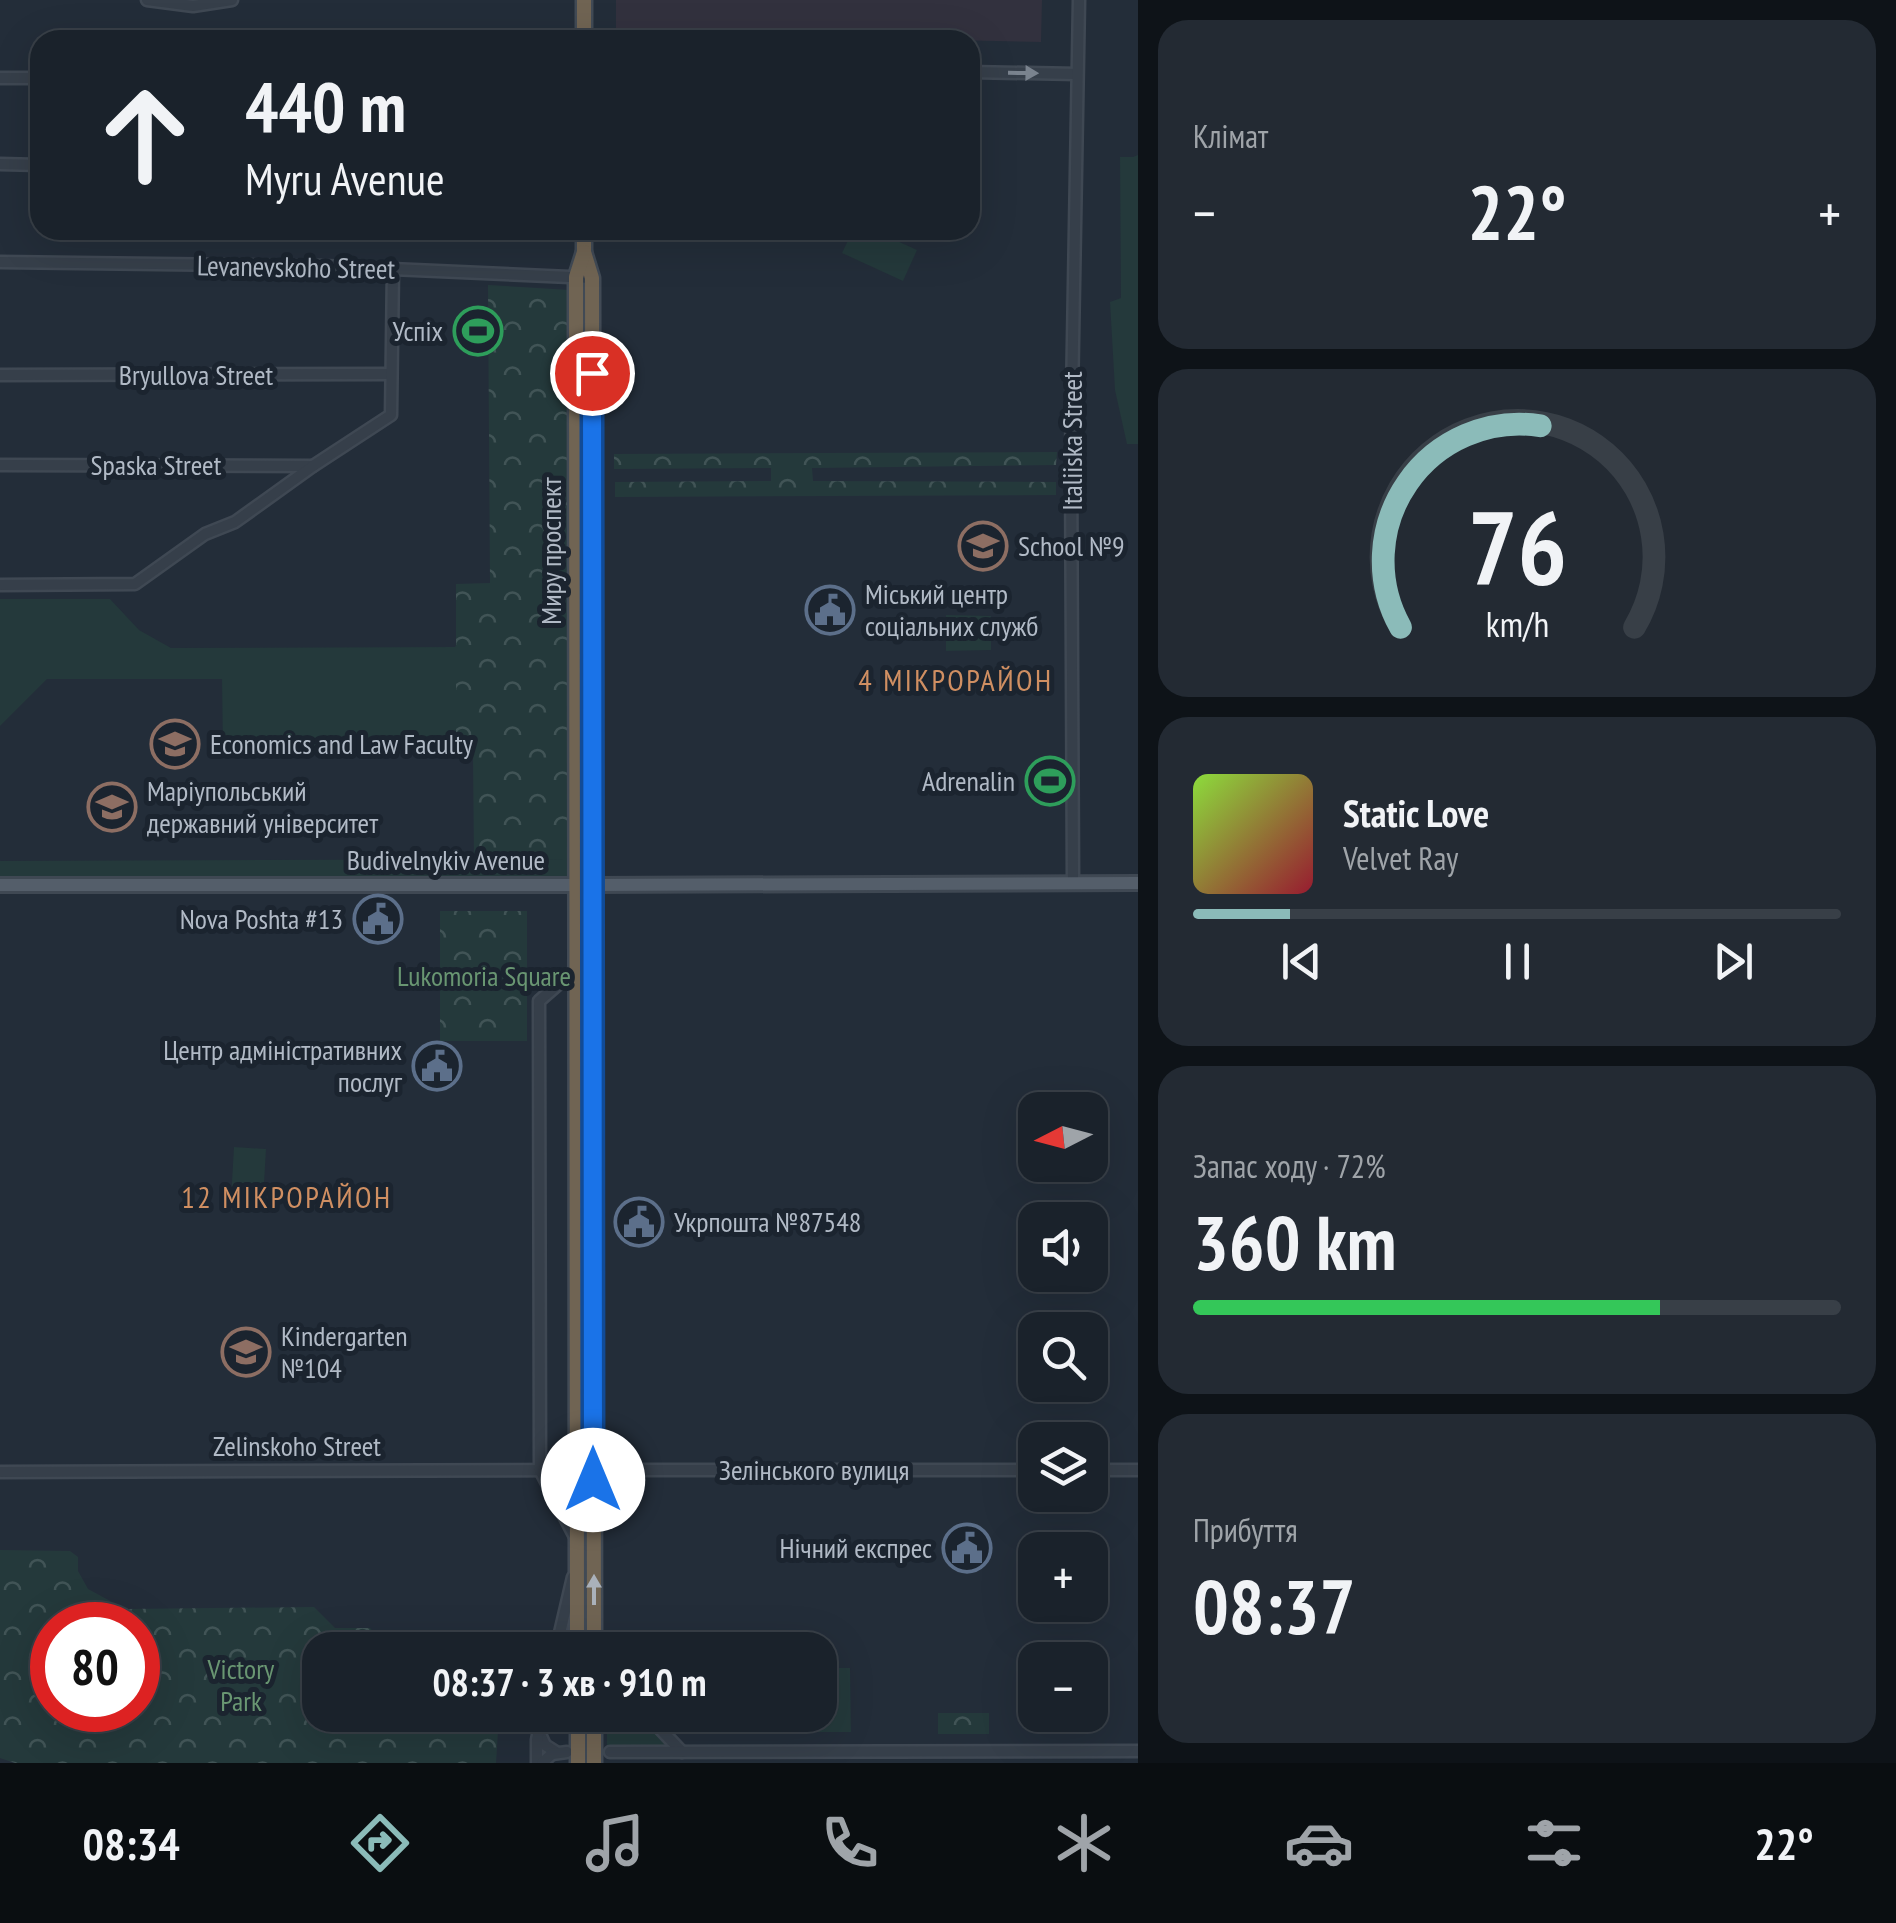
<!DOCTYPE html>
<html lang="uk">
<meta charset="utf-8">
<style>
body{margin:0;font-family:"PT Sans Narrow",sans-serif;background:#232a33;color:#f1f3f6;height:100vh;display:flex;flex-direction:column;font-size:38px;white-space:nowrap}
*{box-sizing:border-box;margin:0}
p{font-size:32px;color:#9fa4a9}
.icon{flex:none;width:55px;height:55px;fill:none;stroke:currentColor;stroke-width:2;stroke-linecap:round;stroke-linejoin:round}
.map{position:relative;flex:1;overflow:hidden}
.sheet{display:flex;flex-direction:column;gap:20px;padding:20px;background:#0e1318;width:758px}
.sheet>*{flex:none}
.hud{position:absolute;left:30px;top:30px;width:950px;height:210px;border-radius:30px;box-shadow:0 10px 40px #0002,0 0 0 2px #383f47;background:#1a222b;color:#f1f3f6;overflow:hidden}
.needle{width:65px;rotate:264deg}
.tools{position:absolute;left:1018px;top:1092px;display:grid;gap:20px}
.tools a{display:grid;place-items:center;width:90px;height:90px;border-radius:20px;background:#1a222b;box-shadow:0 10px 40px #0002,0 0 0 2px #383f47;font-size:50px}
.speed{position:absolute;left:30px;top:1602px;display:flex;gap:20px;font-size:50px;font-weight:700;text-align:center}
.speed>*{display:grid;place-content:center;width:130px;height:130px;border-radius:50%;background:#1a222b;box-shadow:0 10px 40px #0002,0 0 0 2px #383f47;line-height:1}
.speed .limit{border:15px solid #d22;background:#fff;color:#111}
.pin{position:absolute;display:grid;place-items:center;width:85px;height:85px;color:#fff;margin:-42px;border:5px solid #fff;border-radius:50%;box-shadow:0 2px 10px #0007}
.me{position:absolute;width:110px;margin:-55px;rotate:0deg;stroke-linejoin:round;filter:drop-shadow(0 0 8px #0008)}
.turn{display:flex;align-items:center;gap:35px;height:210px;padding:0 50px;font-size:45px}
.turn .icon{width:130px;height:130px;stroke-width:2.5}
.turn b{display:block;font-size:70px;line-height:85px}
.big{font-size:75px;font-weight:800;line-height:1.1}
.sheet .card{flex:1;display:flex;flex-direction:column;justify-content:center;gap:15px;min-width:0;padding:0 35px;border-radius:30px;background:#232a33}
.sheet .dial{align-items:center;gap:0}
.dial svg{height:260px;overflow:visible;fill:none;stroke:#383f47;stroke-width:7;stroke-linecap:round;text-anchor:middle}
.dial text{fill:#f1f3f6;stroke:none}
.song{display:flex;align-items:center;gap:30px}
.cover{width:120px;height:120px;border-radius:15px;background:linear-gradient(135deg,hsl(90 70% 55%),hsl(350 70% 35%))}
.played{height:10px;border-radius:5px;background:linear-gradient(90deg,#8bbbb9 15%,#383f47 15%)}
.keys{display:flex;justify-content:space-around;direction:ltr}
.heat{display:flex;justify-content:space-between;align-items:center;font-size:55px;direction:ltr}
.charge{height:15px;border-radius:8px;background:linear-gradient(90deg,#34c759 72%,#383f47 0)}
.trip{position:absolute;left:302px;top:1632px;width:535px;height:100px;border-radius:30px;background:#1a222b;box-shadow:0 10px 40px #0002,0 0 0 2px #383f47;font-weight:800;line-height:100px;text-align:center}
.menu{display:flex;height:160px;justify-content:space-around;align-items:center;background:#0a0e11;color:#9fa4a9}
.menu .icon{width:70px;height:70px}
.menu .on{color:#8bbbb9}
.menu b{font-size:45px;color:#f1f3f6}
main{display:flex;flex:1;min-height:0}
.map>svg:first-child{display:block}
.medical{fill:#32313e}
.grass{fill:#24393b}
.park{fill:url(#park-crowns);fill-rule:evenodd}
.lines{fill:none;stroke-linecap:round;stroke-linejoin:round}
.minor-casing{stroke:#3f4853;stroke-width:15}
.major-casing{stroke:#3f4853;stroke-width:18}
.highway-casing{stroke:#414a55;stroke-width:19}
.minor{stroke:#363f4a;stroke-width:10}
.major{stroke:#545e6a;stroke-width:12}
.highway{stroke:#706453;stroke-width:14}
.oneway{fill:#7a838e}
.oneway2{fill:#aab1ba}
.route-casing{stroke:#114b97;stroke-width:25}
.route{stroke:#1a73e8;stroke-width:18}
.labels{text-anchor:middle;stroke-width:10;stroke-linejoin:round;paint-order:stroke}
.street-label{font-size:28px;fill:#b1bac6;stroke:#1b242f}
.poi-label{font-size:28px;fill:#b1bac6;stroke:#1b242f;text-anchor:start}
.park-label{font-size:28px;fill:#699672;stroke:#1b242f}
.neighbourhood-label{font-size:30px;letter-spacing:2.5px;fill:#d08f62;stroke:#1b242f}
</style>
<main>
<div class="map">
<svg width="1139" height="1763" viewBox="0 0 1139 1763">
<defs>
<pattern id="park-crowns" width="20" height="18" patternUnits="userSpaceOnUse" patternTransform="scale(2.5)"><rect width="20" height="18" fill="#24393b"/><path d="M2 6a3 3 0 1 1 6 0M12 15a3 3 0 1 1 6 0" fill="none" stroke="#415456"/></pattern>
</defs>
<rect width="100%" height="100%" fill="#232d39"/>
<!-- medical -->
<path class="medical" d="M616,0H1042L1041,42L616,33Z"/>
<!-- grass -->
<g class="grass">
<path d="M1138,155L1139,444H1127L1115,390L1110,302L1121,298L1120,157H1133Z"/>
<path d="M853,230H873L917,250L903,281L842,253Z"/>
<path d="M0,599H110L139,630L171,648L455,647L456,645V752L223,753L222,679H47L0,726Z"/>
<path d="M946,615L991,616V650L946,651Z"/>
<path d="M571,859V880H0V861Z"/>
<path d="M234,1147L266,1149L263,1201L231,1199Z"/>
<path d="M820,1668H850L851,1732H783V1715H820Z"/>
<path d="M607,1715H642L673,1748H607Z"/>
</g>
<!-- park -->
<g class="park">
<path d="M488,285L569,290L570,660L567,661V781H571V859H474L473,752H456V584L490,583Z"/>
<path d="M1057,452L1056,465L812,468L813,481L1056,482V495L615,497V482L771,481V468L614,469V454Z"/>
<rect x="440" y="911" width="87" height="130"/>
<path d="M0,1550L70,1551L78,1557V1571L88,1589L125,1609L314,1607L335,1628H370L388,1650H320V1715H499L496,1763H15L0,1758ZM138,1625V1710H52V1625Z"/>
<rect x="938" y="1713" width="51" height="21"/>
</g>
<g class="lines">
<!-- minor casing -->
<g class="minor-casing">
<g id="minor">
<path d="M147,0L193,6L232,0"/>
<path d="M970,72L1077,74"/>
<path d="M0,78H40"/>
<path d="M0,164L40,165"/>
<path d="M0,262L324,266L592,278"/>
<path d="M0,375L391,374"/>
<path d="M0,465L313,466"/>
<path d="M0,585L135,584L205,534L235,522L313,466L391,415L393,269"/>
<path d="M1073,883L1071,454L1079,0"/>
<path d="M593,1470H1035"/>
<path d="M1090,1470H1139"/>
<path d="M0,1472L577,1470"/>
<path d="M574,1535L540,1470L539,1001L577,968"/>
<path d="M556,1650L573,1577"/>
<path d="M647,1715L682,1752"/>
<path d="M540,1734L545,1745L556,1752"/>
<path d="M610,1752L1139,1751"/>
<path d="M537,1763V1740L542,1715"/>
<path d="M542,1763L552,1754L567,1752"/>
</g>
</g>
<!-- major casing -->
<g class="major-casing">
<g id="major">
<path d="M0,885H576"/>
<path d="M593,885L1139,883"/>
</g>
</g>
<!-- highway casing -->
<g class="highway-casing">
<g id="highway">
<path d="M584,0V40"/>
<path d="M584,230V252L592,278L594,1650"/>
<path d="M577,1650L576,277L584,252"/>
<path d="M578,1715V1763"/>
<path d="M594,1715V1763"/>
</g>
</g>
<!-- minor -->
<use href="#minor" class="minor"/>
<!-- major -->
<use href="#major" class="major"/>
<!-- highway -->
<use href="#highway" class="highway"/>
</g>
<!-- one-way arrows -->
<defs><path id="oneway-solid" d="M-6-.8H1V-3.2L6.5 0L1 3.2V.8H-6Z" transform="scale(2.5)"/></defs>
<use class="oneway" href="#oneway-solid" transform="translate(1023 73) rotate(1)"/>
<use class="oneway2" href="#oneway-solid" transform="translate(594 1590) rotate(-90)"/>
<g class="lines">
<!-- route casing -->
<g class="route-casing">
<path id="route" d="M592,373L593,1480"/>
</g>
<!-- route -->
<use href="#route" class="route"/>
</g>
<!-- icons -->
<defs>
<g id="stadium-ring" transform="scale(2.5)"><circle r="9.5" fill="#1b242f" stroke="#2e9e5b" stroke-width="1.5"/><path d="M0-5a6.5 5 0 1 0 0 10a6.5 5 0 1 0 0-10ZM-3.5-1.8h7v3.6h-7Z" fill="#2e9e5b"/></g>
<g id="school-ring" transform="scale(2.5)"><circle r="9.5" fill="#1b242f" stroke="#8d6e63" stroke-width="1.5"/><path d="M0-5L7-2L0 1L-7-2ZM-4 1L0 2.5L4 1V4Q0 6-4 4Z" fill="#8d6e63"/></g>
<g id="civic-ring" transform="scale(2.5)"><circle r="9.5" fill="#1b242f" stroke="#5c6f8a" stroke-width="1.5"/><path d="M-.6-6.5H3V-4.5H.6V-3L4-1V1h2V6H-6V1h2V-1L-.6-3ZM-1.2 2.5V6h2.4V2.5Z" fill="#5c6f8a"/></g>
<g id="university-ring" transform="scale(2.5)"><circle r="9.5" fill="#1b242f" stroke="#8d6e63" stroke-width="1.5"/><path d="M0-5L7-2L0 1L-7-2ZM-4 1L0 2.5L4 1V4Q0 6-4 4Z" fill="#8d6e63"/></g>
</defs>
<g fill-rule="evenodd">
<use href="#stadium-ring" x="478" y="331"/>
<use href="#school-ring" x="983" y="546"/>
<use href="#civic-ring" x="830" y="610"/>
<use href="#university-ring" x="175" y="744"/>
<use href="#stadium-ring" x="1050" y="781"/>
<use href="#university-ring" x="112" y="807"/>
<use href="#civic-ring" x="378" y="919"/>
<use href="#civic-ring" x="437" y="1066"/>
<use href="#civic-ring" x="639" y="1222"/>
<use href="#school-ring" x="246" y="1352"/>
<use href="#civic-ring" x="967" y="1548"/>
</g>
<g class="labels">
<!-- street labels -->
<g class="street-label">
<text transform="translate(296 267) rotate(1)" y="10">Levanevskoho Street</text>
<text x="196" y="385">Bryullova Street</text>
<text transform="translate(1072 441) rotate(-90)" y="10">Italiiska Street</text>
<text x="156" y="475">Spaska Street</text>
<text transform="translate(551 551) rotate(-90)" y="10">Миру проспект</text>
<text x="446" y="870">Budivelnykiv Avenue</text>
<text x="297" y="1456">Zelinskoho Street</text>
<text x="814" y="1480">Зелінського вулиця</text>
</g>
<!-- poi labels -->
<g class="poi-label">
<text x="443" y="341" text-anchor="end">Успіх</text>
<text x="1018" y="556">School №9</text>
<text x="865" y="604">Міський центр<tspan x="865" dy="32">соціальних служб</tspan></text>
<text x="210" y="754">Economics and Law Faculty</text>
<text x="1015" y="791" text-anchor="end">Adrenalin</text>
<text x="147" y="801">Маріупольський<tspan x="147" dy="32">державний університет</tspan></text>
<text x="343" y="929" text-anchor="end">Nova Poshta #13</text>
<text x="402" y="1060" text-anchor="end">Центр адміністративних<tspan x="402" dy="32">послуг</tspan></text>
<text x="674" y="1232">Укрпошта №87548</text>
<text x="281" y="1346">Kindergarten<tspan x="281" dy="32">№104</tspan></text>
<text x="932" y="1558" text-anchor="end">Нічний експрес</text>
</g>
<!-- park labels -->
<g class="park-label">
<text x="484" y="986">Lukomoria Square</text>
<text x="241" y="1679">Victory<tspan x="241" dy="32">Park</tspan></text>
</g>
<!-- neighbourhood labels -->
<g class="neighbourhood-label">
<text x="956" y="691">4 МІКРОРАЙОН</text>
<text x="287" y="1208">12 МІКРОРАЙОН</text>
</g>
</g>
</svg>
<div class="tools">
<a><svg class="needle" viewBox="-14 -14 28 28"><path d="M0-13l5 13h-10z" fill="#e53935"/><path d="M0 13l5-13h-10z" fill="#9fa4a9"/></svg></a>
<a><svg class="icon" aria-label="sound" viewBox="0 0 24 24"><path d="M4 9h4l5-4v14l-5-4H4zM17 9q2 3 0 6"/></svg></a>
<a><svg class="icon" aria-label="search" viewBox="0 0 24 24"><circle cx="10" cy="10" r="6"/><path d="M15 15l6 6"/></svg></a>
<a><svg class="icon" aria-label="layers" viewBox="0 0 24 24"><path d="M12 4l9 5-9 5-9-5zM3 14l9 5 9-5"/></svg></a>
<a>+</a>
<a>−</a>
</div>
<div class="speed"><div class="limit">80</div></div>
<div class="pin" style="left:592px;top:373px;background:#d93025"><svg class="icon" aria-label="arrive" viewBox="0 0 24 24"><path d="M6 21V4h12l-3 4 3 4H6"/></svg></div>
<svg class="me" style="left:593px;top:1480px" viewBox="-20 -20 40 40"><circle r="19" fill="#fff"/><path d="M0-13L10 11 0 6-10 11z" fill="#1a73e8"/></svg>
<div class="trip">08:37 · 3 хв · 910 m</div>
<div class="hud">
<div class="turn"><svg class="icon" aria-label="ahead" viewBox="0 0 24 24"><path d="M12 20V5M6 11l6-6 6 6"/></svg><div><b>440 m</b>Myru Avenue</div></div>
</div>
</div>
<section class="sheet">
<div class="card"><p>Клімат</p>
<div class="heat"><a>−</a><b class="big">22°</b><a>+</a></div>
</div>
<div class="card dial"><svg viewBox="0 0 100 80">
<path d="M14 69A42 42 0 1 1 86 69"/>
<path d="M14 69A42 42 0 0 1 57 7" stroke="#8bbbb9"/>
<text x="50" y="56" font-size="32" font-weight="700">76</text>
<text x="50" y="72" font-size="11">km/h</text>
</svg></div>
<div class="card">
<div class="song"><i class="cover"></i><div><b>Static Love</b><p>Velvet Ray</p></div></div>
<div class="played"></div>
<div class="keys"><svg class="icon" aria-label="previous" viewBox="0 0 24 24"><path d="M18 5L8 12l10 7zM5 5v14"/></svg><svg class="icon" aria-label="pause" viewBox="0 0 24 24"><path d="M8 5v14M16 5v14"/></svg><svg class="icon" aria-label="next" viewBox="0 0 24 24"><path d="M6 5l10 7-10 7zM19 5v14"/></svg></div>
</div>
<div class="card"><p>Запас ходу · 72%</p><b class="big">360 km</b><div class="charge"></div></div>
<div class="card"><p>Прибуття</p><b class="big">08:37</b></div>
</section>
</main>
<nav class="menu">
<b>08:34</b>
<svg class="icon on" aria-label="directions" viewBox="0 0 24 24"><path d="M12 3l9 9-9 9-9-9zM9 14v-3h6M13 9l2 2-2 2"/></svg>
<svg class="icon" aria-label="music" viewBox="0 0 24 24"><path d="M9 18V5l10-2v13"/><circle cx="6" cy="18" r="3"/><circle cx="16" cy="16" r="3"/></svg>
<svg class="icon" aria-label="phone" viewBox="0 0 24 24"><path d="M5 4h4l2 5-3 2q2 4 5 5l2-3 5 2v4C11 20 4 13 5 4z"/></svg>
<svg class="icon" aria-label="climate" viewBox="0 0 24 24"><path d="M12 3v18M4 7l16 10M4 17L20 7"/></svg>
<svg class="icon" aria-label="car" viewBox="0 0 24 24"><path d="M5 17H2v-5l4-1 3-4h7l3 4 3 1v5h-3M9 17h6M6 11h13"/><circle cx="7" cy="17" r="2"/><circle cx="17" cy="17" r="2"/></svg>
<svg class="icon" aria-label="filters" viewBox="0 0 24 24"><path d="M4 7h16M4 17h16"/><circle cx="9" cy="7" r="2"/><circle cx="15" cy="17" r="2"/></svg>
<b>22°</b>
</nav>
